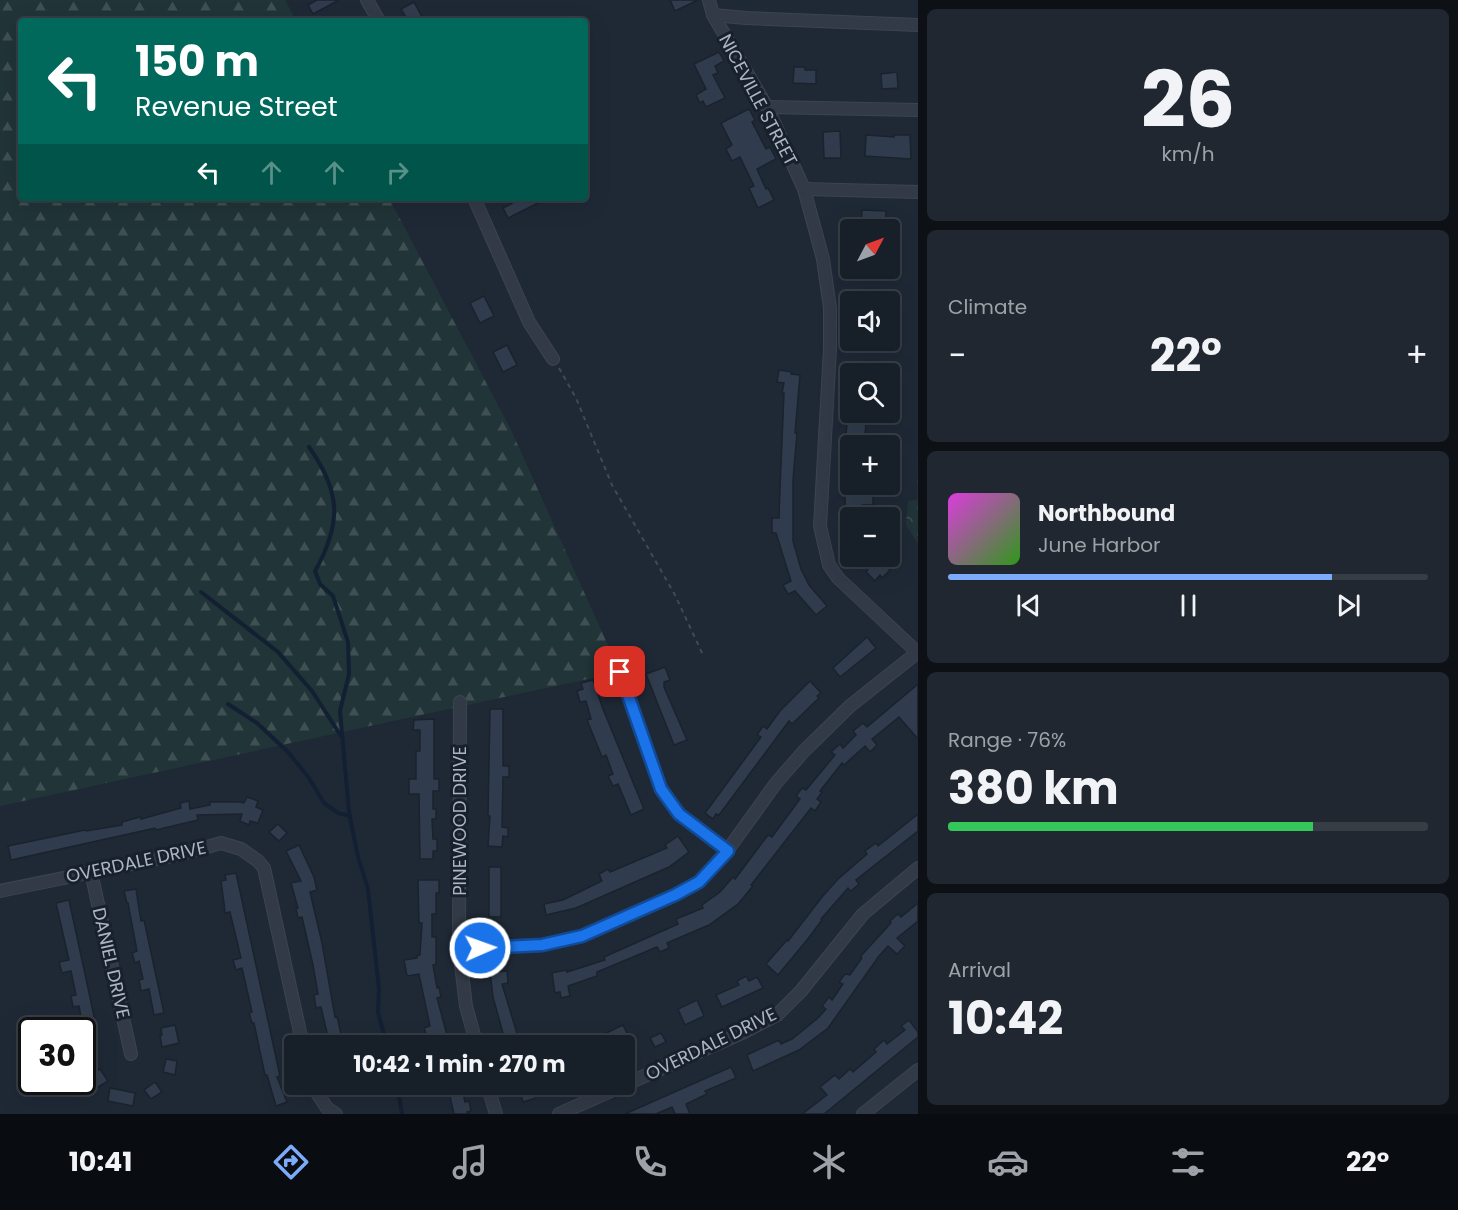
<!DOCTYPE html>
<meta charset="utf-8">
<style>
body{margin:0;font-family:Poppins,sans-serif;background:#202730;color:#f1f3f6;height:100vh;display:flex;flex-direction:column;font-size:22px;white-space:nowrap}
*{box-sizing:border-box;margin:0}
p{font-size:20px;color:#9ea2a8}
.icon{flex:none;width:33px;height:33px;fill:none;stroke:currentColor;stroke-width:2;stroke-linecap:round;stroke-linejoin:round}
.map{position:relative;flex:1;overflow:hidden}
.side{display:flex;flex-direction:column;gap:9px;padding:9px;background:#0d1116;width:540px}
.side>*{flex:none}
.banner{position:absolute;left:18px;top:18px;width:570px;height:183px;border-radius:6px;box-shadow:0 6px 24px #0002,0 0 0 2px #363d45;background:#00695c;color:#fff;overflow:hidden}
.needle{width:39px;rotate:49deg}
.fabs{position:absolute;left:840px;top:219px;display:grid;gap:12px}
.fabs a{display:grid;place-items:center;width:60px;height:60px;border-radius:6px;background:#171f28;box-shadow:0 6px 24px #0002,0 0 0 2px #363d45;font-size:30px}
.speed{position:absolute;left:18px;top:1017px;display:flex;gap:12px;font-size:30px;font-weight:700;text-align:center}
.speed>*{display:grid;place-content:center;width:78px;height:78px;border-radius:50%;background:#171f28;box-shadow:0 6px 24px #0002,0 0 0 2px #363d45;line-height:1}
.speed .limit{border:3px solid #111;border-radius:9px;background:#fff;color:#111}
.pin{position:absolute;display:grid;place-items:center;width:51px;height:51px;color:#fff;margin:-26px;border-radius:12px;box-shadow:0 3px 9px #0006}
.me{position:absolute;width:66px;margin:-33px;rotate:88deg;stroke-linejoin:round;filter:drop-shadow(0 0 4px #0008)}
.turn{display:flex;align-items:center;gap:21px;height:126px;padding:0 18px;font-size:27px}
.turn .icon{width:78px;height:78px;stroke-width:2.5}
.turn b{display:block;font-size:42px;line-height:51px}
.lanes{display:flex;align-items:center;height:57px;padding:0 18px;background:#0003;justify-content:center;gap:30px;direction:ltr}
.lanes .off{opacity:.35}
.big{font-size:45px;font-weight:700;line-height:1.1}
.side .tile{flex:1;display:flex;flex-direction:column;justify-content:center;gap:9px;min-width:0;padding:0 21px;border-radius:9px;background:#202730}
.side .dial{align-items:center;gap:0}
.dial b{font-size:78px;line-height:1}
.song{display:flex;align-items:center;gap:18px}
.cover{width:72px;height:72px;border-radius:9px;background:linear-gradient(135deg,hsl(300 70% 55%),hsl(110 70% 35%))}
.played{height:6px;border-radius:3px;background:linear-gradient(90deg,#7babfa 80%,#363d45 80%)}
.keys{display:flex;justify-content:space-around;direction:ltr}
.heat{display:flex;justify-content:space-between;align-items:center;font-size:33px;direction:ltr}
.charge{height:9px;border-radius:4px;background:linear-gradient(90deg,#34c759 76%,#363d45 0)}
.trip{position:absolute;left:284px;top:1035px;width:351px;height:60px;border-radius:6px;background:#171f28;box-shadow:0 6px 24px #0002,0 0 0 2px #363d45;font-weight:700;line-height:60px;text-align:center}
.tabs{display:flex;height:96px;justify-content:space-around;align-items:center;background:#090c10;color:#9ea2a8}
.tabs .icon{width:42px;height:42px}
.tabs .selected{color:#7babfa}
.tabs b{font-size:27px;color:#f1f3f6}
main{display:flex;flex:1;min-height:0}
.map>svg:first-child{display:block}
.forest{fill:url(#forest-firs)}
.park{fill:url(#park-crowns)}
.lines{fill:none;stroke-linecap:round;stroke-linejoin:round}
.stream{stroke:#132033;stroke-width:4}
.building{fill:#303c4d;stroke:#1a222d;stroke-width:1.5}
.minor-casing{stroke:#3c4450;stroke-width:14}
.path{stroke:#394e50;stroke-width:2;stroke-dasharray:4.5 4.5;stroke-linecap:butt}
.minor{stroke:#323a47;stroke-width:12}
.route-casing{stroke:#114b97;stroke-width:15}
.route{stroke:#1a73e8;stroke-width:10}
.labels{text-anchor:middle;stroke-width:6;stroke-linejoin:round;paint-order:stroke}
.street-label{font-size:18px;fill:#acb5c4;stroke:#18202b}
</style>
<main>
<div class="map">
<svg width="918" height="1114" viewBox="0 0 918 1114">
<defs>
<pattern id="forest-firs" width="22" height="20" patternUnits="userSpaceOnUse" patternTransform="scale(1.5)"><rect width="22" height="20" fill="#213437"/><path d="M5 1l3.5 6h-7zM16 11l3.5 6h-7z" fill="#3f4f52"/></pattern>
<pattern id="park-crowns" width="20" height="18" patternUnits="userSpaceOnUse" patternTransform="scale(1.5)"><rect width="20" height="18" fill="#213437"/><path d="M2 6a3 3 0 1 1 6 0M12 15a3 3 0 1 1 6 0" fill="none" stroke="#3f4f52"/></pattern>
</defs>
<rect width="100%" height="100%" fill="#1f2936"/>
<!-- forest -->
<path class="forest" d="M0,0H285L296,21H21V198H389L511,430L620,672L0,806Z"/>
<!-- park -->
<path class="park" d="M918,447V544L906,525L908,501L917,500Z"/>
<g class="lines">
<!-- stream -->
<g class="stream">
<path d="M309,447C341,492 342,523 315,571L320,584L333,596L348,642L349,674L340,711L349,812L358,857L368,889L379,989L378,1012L387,1046"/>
<path d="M201,592L278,652L312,691L341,736"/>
<path d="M228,704L257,723L288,752L309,778L324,803L338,813L350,816"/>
<path d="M397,1084L402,1114"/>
</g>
</g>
<!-- building -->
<g class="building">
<path d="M317,0H339L313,14L308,5Z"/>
<path d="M670,0H698L675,11Z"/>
<path d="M414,2L422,17L414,21H408L401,9Z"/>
<path d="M719,52L724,61L715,66L718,73L713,75L725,98L706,107L703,101L700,103L696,95L706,89L694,64Z"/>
<path d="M794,67H805V70H816V84L793,83Z"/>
<path d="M897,72L898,88L882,89L881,74Z"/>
<path d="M749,109L755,120L752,122L766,149L770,147L776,159L757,169L766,189L768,188L774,200L758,208L749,188L754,186L740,157L732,161L726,149L732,145L721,123Z"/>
<path d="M840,131L841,158H824L823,132Z"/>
<path d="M866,135L894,137V135H910L911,159L865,156Z"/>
<path d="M522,198H548L508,218L503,208Z"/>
<path d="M862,210L886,211L885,228L861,227Z"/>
<path d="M484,296L494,316L480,323L470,303Z"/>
<path d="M507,345L517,365L503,372L493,352Z"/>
<path d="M779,370L792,372L791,374L800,375L795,433H797L793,480V541L801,569L809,585L827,606L816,615L795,591L788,594L783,585L791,581L776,533H772V518H779L780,488L784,393H782L784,383L777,382Z"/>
<path d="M848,412H867L864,446H845Z"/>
<path d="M845,496H873V505H862V509H845Z"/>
<path d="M870,556H876L890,570L882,578L880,575L875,581L866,572L868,569L863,564Z"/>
<path d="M867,637L876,648L840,677L833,668Z"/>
<path d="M665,667L670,680L664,682V687L687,740L674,745L646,674Z"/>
<path d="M593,680L603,709L644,809L631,815L618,784L613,786L608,776L613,774L606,755L602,757L587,720L591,719L586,701L580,702L577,691L583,689L581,683Z"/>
<path d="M810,681L821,693L817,696L819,698L792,724L789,721L719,815L716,814L713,819L705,813L761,737L757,735L763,726L767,729L780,711Z"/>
<path d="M918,684V739L899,717L872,739L877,745L870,752L865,746L844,765L842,763L820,791L822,792L817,799L821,802L815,811L811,808L751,885L753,886L738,904L709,925L667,943L669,948L660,952L657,947L597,972V976L568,986L570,996L561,998L560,992L555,993L552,973L566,970L567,972L605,960L604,957L678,924L676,919L703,908L702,905L720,892L733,877L735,879L768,835L772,837L800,799L796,796L802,788L806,790L835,755L831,752L840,744L843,748L856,735L853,731L863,723L867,727Z"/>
<path d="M490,709H503V766H509V777H503L502,827L508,828V837L503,836L502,847L488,846L490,816H488Z"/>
<path d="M434,719V779H439V791H433V809H436V819H432L433,839H437V851H433V859H420L419,794H409V779H416V751H420V730H413L414,720Z"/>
<path d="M247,797L258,801L256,807L263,810L258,823L250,821L249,825L240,821L242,814L197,815L198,820L156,830L155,828L11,860L8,846L85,830L86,831L122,825V822L140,817L141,819L181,808L180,803L189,801L190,809L210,805V802H239L244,803Z"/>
<path d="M918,814V831L856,880L859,884L851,891L848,888L821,919L822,920L807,940L778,975L766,964L787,940L788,941L822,897L838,879L867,854L865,851L876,843L878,846Z"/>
<path d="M278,824L287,833L279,841L269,832Z"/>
<path d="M678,836L689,852L669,867L576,908L546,915L544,904L563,900L602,881L599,874L608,869L610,872L667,848L665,845Z"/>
<path d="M299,845L314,877L317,890L310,892L322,943L335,1017L337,1016L341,1034L328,1037L321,1007L316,1008L314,995L318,994L313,965L302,917L298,918L296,909L298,908L291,883L301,881L286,851Z"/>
<rect x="489" y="867" width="12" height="50"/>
<path d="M236,873L280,1076L277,1077L287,1102L276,1106L267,1075H265L254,1023H252L249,1013L252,1012L242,968L236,970L233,960L241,958L230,912L225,913L224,903L221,881L226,880L225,875Z"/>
<path d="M418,880H439V893H436V914H432V937H436V964L433,965L437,988L439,987L441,997L437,998L450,1046H430L424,1028L430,1026L419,974L407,976L404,960L417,958V956L420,955L422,923H419Z"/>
<path d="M136,889L141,921L144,920L164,1013L154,1015L149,989L141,991L139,980L143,979L139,961L135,963L132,953L137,951L128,903H127L124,891Z"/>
<path d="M69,900L97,1030H95L97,1035L85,1038L79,1006L73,1007L71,996L76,995L71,971L62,973L59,962L69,960L56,903Z"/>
<path d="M918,903V921L897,938L905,946L897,954L888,946L879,956L828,1028L799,1050L753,1071L747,1055L779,1040L781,1044L792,1039L818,1018L826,1009L822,1006L829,997L832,1000L843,984L839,982L845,974L850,975L862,958L860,957L891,923L890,921L898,914L901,917Z"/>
<path d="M507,971L508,983L502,984L519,1040L506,1044L493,997L490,972Z"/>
<path d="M746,976L749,981L757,977L763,988L722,1007L716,995L739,985L737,981Z"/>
<path d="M697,1000L704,1016L685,1025L678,1009Z"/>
<path d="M909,1020L918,1032V1037L824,1114H802L827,1095L820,1087L835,1075L839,1079L850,1069L853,1072L876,1052L874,1049L884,1040L887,1044L905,1030L901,1026Z"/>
<path d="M175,1025L179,1043L162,1047L160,1035H162L161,1028Z"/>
<path d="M623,1025L633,1046H607L602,1035Z"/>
<path d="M661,1033L666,1042L655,1047L650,1038Z"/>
<path d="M92,1045L95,1057L82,1060V1047Z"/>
<path d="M166,1059L177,1061L175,1075L163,1072Z"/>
<path d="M731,1067L736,1078L705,1091L707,1094L686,1104L690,1114H675L672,1107L656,1114H625Z"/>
<path d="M100,1069L108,1081L86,1095L78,1084Z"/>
<path d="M155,1082L162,1092L151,1099L144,1090Z"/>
<path d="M447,1084H461L465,1102L469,1101L471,1111L467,1112L468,1114H454Z"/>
<path d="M518,1084H532L536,1098L523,1102Z"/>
<path d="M110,1088L135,1093L133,1106L108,1101Z"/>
</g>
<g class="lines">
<!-- minor casing -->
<g class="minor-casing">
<g id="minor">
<path d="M367,0L379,21"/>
<path d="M709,0L713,15L767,107L804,189L823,259L830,308V349L820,526L829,565L838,578L918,653"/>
<path d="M713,15L746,18L918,25"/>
<path d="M767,107L918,110"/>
<path d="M804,189L918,192"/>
<path d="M474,198L529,322L553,359"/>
<path d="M620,672L661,789L679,814L727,851"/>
<path d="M460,702L459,948L466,1006L477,1046"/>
<path d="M91,872L131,1054"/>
<path d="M0,891L182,854L221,843L241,849L258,861L264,868L303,1046"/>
<path d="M459,948L542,945L582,936L675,895L699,882L727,851L776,783L804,751L850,706L918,652"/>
<path d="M311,1084L327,1108L336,1114"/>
<path d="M487,1084L496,1114"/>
<path d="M559,1114L744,1032L777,1015L801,991L863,914L918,868"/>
<path d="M863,1114L918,1070"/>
</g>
</g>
<!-- path -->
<path class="path" d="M559,368L576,398L612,485L675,595L703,655"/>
<!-- minor -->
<use href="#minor" class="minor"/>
</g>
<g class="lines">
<!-- route casing -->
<g class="route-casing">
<path id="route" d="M480,948L542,945L582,936L675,895L699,882L728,851L679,814L661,789L620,672"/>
</g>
<!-- route -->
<use href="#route" class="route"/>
</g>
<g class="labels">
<!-- street labels -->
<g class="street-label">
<text transform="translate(758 100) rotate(62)" y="6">NICEVILLE STREET</text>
<text transform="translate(460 821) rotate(-90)" y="6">PINEWOOD DRIVE</text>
<text transform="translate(136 862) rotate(-12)" y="6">OVERDALE DRIVE</text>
<text transform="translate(111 963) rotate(77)" y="6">DANIEL DRIVE</text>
<text transform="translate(711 1044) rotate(-26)" y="6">OVERDALE DRIVE</text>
</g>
</g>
</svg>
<div class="fabs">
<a><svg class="needle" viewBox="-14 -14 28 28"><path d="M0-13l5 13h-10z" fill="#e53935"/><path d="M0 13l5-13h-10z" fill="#9ea2a8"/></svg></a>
<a><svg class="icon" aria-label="sound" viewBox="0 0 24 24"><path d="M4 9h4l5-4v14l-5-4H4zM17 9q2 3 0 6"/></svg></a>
<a><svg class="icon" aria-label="search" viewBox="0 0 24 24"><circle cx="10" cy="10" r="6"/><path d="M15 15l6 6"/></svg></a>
<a>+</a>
<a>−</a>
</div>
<div class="speed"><div class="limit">30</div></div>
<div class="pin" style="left:620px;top:672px;background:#d93025"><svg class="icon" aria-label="arrive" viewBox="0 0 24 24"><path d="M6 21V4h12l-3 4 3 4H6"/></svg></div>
<svg class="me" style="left:480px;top:948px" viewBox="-20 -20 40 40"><circle r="17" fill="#1a73e8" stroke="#fff" stroke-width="3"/><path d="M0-11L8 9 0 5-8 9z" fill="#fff"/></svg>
<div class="trip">10:42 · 1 min · 270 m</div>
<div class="banner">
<div class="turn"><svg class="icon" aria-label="left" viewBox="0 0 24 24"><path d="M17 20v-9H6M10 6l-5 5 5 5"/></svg><div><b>150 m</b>Revenue Street</div></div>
<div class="lanes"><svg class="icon" aria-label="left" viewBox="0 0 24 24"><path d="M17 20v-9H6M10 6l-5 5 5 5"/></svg><svg class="icon off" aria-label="ahead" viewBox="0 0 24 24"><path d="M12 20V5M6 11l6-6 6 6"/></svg><svg class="icon off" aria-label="ahead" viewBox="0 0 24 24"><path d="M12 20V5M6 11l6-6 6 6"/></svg><svg class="icon off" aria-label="right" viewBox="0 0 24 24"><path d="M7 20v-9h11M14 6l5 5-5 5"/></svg></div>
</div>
</div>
<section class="side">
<div class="tile dial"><b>26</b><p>km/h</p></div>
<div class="tile"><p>Climate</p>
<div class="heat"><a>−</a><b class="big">22°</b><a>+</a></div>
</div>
<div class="tile">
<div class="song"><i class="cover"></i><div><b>Northbound</b><p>June Harbor</p></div></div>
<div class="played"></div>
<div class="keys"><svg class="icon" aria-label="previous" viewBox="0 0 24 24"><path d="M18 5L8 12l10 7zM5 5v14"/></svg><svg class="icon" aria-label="pause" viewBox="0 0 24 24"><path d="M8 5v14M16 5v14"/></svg><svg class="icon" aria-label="next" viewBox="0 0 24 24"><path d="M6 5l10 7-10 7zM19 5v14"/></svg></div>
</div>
<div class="tile"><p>Range · 76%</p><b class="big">380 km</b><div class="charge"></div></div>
<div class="tile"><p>Arrival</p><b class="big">10:42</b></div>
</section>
</main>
<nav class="tabs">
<b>10:41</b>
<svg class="icon selected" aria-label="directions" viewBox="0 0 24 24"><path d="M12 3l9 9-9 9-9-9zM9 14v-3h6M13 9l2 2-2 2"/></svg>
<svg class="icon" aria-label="music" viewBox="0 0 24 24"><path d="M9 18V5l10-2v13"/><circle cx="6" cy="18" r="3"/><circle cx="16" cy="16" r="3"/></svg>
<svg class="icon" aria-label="phone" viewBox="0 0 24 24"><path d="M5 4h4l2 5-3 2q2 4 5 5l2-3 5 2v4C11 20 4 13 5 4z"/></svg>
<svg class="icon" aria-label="climate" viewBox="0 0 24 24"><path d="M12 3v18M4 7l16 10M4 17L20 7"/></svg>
<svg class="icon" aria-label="car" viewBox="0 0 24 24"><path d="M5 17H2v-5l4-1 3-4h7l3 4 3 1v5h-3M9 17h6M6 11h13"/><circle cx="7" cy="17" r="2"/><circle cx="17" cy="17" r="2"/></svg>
<svg class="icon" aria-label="filters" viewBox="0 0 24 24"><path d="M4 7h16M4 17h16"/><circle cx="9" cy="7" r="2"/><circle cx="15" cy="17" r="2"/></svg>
<b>22°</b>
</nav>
